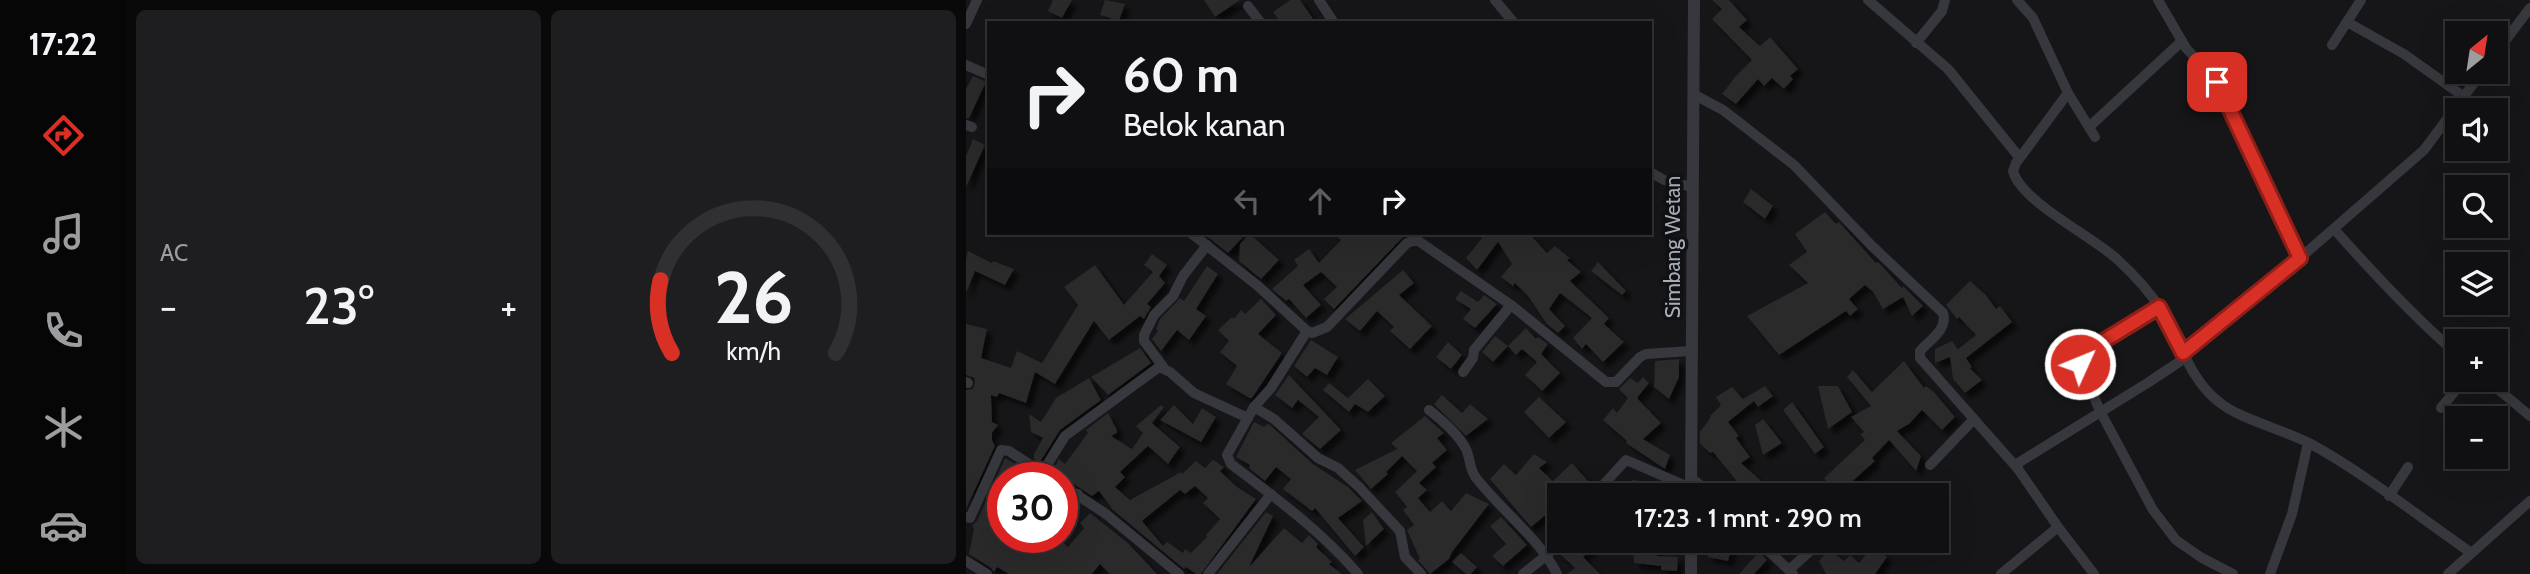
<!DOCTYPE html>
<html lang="id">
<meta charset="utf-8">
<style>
body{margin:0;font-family:Cabin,sans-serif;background:#1e1e20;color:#f1f3f6;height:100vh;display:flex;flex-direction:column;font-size:26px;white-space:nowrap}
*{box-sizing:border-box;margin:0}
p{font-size:23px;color:#9c9d9f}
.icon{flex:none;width:38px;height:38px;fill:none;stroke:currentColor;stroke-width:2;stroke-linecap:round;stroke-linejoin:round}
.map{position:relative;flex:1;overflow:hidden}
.side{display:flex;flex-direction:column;gap:10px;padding:10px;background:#09090a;width:840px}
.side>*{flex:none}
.banner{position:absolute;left:21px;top:21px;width:665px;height:214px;border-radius:0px;box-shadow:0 7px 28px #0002,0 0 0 2px #303032;background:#101012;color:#f1f3f6;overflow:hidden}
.needle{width:46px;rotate:30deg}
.buttons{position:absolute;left:1479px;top:21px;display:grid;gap:14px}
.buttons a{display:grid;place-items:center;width:63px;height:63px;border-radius:0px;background:#101012;box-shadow:0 7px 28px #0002,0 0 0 2px #303032;font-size:35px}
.speed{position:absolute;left:21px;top:462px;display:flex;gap:14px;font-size:35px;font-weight:700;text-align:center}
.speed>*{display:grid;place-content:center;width:91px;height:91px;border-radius:50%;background:#101012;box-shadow:0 7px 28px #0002,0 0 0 2px #303032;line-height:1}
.speed .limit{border:10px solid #d22;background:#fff;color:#111}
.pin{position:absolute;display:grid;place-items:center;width:60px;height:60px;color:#fff;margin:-30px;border-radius:14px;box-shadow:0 4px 10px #0006}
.me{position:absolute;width:77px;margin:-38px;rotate:46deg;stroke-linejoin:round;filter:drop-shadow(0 0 5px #0008)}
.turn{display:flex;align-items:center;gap:24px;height:147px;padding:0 21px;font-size:32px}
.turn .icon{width:91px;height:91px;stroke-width:2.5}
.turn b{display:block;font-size:49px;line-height:60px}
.lanes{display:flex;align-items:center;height:66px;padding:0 21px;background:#0003;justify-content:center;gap:35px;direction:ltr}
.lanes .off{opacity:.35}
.big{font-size:52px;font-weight:600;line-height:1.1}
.side .card{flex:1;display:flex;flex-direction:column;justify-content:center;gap:10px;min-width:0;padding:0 24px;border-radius:10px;background:#1e1e20}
.side .dial{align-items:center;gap:0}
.dial svg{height:182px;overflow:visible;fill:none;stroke:#303032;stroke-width:7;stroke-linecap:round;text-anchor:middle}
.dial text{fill:#f1f3f6;stroke:none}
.heat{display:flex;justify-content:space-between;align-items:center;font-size:38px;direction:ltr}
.side .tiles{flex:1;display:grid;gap:10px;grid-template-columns:repeat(2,1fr)}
.trip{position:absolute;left:581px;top:483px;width:402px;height:70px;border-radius:0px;background:#101012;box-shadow:0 7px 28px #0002,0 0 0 2px #303032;font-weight:600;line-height:70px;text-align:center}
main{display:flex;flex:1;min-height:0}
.menu{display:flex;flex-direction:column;width:126px;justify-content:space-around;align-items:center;background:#060607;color:#9c9d9f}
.menu .icon{width:49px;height:49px}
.menu .selected{color:#d93025}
.menu b{font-size:32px;color:#f1f3f6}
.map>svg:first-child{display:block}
.building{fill:#29292c;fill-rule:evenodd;filter:url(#shadow)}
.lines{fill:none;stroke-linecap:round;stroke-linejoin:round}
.minor{stroke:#37383d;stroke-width:10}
.tertiary{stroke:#37383d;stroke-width:12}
.route-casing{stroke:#8d1f18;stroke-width:18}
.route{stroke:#d93025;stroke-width:12}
.labels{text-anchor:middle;stroke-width:7;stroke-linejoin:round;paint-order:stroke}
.street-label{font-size:21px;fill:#a8adb8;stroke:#111113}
</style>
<main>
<nav class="menu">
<b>17:22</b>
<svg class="icon selected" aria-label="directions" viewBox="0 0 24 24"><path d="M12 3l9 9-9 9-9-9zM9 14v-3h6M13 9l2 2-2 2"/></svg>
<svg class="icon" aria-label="music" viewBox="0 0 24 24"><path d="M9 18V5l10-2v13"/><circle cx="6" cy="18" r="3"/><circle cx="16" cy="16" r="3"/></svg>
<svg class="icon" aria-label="phone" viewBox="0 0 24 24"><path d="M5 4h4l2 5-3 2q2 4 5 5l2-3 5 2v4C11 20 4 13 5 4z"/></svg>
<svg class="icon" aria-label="climate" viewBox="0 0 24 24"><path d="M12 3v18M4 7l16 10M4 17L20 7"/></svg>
<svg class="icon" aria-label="car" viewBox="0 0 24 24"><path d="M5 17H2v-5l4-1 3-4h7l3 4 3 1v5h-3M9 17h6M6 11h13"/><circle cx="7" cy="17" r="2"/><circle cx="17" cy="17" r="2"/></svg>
</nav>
<section class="side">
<div class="tiles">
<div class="card"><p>AC</p>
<div class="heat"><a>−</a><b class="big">23°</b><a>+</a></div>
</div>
<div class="card dial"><svg viewBox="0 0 100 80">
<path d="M14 69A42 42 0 1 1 86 69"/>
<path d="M14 69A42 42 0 0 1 9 37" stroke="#d93025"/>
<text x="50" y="56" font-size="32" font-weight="700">26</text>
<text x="50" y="72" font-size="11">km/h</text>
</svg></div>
</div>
</section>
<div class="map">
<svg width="1564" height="574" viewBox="0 0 1564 574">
<defs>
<filter id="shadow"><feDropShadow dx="5.5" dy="5.5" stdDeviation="2" flood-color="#0009"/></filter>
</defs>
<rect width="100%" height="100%" fill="#161618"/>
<!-- building -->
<g class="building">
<path d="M87,0H106L96,18L82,11Z"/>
<path d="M139,0L159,4L153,21L134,15Z"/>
<path d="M238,0H274L249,17Z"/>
<path d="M324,0H334L350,23H315L307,12Z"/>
<path d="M746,0H763L781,20L773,27L794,46L804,37L832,69L824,76L827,79L818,89L806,78L798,86L792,79L770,104L756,94L769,77L786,60L746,19L756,9Z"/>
<path d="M7,76L20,82L3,118H0V89Z"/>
<path d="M7,139L19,145L0,187V156Z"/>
<path d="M785,189L807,206L799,219L777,202Z"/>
<path d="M859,212L870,224L873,222L910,263L912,262L936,288L937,286L957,306L946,316L937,297L917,309L907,292L899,285L883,299L892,309L884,316L880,311L813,355L781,316L842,283L823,265L841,252L829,234Z"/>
<path d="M237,233H270L276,238L262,253Z"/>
<path d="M366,233H421L426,237L431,233H436L438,236L368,309L358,299L371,287L355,272L337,285L355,305L340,318L323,299L320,301L306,289L332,266L328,260L343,249L353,263L375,240Z"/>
<path d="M510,233H563L581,253L589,246L604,258L601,260L615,272L604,281L643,318L638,324L658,342L637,362L620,344L616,349L607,338L626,318L594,293L583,309L599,326L592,333L581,324L562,296L549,283L547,286L535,277L546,264L532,242L511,270L500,258L516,238Z"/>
<path d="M284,234L313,260L295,279L273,261L274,244Z"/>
<path d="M2,251L26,263L27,261L48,269L39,285L9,271L0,293V259Z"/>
<path d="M186,254L201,265L193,276L199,283L181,304L185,307L178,319L174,316L143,340L128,321L89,384L69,372L60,403L33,393L31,397L25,395L26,422L32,425L26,433V440L29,446L0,509V390L7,389L9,383L8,378L0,375V324L21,329L15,358L45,368L51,351L76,363L112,305L98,287L129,265L158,305L187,272L178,265Z"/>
<path d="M632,262L660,291L656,295L625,271Z"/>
<path d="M241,266L252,274L230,309L240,316L223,340L211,330L195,351L186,339L192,331L190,329L194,319L214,298L218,301Z"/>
<path d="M437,270L448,283L433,295L466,326L444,349L424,331L428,327L411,311L394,331L379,319Z"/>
<path d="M1004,281L1020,295L1030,309L1034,306L1046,322L1000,358L1006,367L1004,368L1016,380L999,393L987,379L984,357L969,363V349L986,341L992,349L1010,335L993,317L991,319L980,305Z"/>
<path d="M495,291L512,302L518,295L531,304L509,328L497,319L505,309L489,299Z"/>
<path d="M295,299L310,315L292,334L316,353L286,398H283L260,384L271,366L254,352L263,341L252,330L266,317L268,319L275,310L279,314Z"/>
<path d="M560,328L570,339L572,337L582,344L575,354L594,373L576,391L559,375L571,362L556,349L550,355L542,346Z"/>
<path d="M529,336L542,346L527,362L516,352Z"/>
<path d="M345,340L372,357L361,375L349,368L341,377L328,366Z"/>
<path d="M482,342L496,355L485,369L470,357Z"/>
<path d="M174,348L185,363L142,395L125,377Z"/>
<path d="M713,359V377L703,399L688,387L689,361Z"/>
<path d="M938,361L958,388L960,386L968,392L989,417L976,430L956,410L943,424L931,431L955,456L950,471L923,440L906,458L909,461L871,495L858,478L899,440L894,434L898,432L885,417L905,406L881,377L887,370L906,392Z"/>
<path d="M323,375L375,430L354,449L336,434L353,417L332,400L326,408L309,395Z"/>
<path d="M677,377L683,383L671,398L695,423L677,439L704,455L699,469L660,443L661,441L637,420L647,408L651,413L662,398L653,389L664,378L672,383Z"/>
<path d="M123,378L135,400L94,430L74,462L68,459V454L77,438L65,432L63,414L75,422L90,398Z"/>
<path d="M402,379L419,396L402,412L389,404L383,412L357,390L363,383L382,398Z"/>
<path d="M799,386L807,396L792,407L788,401L762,422L773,436L770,438L784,457L775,463L811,495H782L747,452L744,453L734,443V432L745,417L744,416L755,405L750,397L766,387L777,399Z"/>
<path d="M852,386H872L886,412L862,429Z"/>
<path d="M476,395L496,413L504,404L522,419L500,436L468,404Z"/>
<path d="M573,397L600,422L583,438L558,412Z"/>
<path d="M826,402L858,447L849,454L817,410Z"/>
<path d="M195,405L198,407L186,423L214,447L202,464L182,446L154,472L159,477L149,487L164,500L215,472L216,474L230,461L239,468L247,460L258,467L254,471L271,487L290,499L235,574H230L220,567L218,569L147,510L133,491L126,496L100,479L91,478L86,471L93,459L99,464L122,433L120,430L142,413L151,430V433L145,436L166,449L177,433L170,426ZM229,486L242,498L237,503L254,519L240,535L241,537L225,553L219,549L217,553L201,542L197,546L176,521L214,490L219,494Z"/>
<path d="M208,405L227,424L236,408L250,417L235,442L194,420Z"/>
<path d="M459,416L478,433L471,438L481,450L466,463L470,467L453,483L461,490L452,498L464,512L476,501L485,511L500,493L523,504L486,552L483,559L464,574L452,560L454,559L441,530L448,525L437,510L441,507L429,492L451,471L436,456L420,472L422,474L405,489L389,470L431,449L425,443Z"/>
<path d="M797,419L816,443L797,455L789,425Z"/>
<path d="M288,422L298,427L301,424L304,425L347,464L382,487L396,501L372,518L398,547L389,556L349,508L346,511L317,489L325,479L310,467L299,481L283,468L284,465L270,457Z"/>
<path d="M568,454L581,462L573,468L587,481L606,463L622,481L604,495H593V504L565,527L524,479L538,464L550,475Z"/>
<path d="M39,458L48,463L43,471L56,478H37V537H68L76,547L84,550L93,538L102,547L118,528L114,523L124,513L162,543L191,574H144L134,564L126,574H43L31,567L28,572L25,568L3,554L8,529L6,525L11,521Z"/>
<path d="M666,480L695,483L703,487L704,495L665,494Z"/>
<path d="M300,512L307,516L283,567L318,528L336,543L343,535L352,544L350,547L366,562L363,564L376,574H251Z"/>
<path d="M406,512L418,529L400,546L397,520Z"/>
<path d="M535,517L561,545L537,566L526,556L540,544L524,526Z"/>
<path d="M601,541H606L612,547L618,541L625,550L617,557L634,574H601L609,568L593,553Z"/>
<path d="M667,541H692L691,556L712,557L711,571L695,570V566L668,563Z"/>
<path d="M744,544L766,546L762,561L742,557Z"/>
<path d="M907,546L921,557L909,574H860L853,561L863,549L878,561L884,555L893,563Z"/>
<path d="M793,552L801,560L788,574H773Z"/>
<path d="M495,553L511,567L505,574H500L486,562Z"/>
</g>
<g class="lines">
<!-- minor -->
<g class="minor">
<path d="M353,0L368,23"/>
<path d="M529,0L548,23"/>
<path d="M902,0L982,69L1053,157"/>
<path d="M1051,0L1067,18L1102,93L1050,163L1047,171C1055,202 1128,237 1152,260C1166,273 1183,291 1194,308C1213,338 1223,379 1253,402C1273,419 1319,430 1345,444C1401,475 1452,516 1504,552"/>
<path d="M1192,0L1220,48L1251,82L1256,91L1334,258L1458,150L1516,72"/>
<path d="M282,6L295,23"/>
<path d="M1381,22L1438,54L1497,96"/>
<path d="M0,24L11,0"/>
<path d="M950,43L976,11L979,0"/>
<path d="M1366,45L1395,0"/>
<path d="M1530,53L1564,8"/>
<path d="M0,65L23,75"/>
<path d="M1102,93L1129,137"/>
<path d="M727,94L757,110L828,165L906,246L977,313C982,329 964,340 954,351V358L1052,469"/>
<path d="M0,125L6,127"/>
<path d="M1123,127L1216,41"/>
<path d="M684,172L698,180L726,187"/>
<path d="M1368,229C1407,273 1447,316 1491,354"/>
<path d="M225,233L292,286L341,331L346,333L361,327L441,243L451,240L545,305L640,382H650L674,357L680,354L725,351"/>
<path d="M1193,307L1118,353L1114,364L1134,411L1187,510L1210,540L1236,558L1267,574"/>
<path d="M341,331L305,388L288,407L261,455L265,464C310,498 355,531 392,574"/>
<path d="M1217,353L1334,258"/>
<path d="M198,368L178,341V335L188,315L207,296L217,276L241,245"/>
<path d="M497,372L507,358L508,350L545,305"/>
<path d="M1521,380L1564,416"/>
<path d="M0,382L2,383"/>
<path d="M288,407L308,419L352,458L372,468L393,487L434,531L439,557L455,574"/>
<path d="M1475,408L1498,380"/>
<path d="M463,410C476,420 492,434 500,449C505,460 503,470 511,479C536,511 573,538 591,574"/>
<path d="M964,465L1008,419"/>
<path d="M76,473L99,436L193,367L204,372L228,393L282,418"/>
<path d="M725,478L747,495"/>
<path d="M96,485L140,514L213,574"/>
<path d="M628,495L660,460L725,488"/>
<path d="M1423,496L1442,467"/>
<path d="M96,516L112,494"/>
<path d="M0,517L4,518L35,450L43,451L84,478"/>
<path d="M80,541L82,537"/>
<path d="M792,541L827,574"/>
<path d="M0,561L21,574"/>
<path d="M823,570L855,541"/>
<path d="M242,574L305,494"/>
<path d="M557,574L581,555L594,541"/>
<path d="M1035,574L1092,527"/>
<path d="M1128,574L1092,527L1052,469V463L1183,382L1219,358"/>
<path d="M1304,574L1326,514L1342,443"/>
<path d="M1482,574L1564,501"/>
</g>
<!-- tertiary -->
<g class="tertiary">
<path d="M725,495L728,0"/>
<path d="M725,574V541"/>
</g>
</g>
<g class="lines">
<!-- route casing -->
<g class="route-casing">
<path id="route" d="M1114,364L1118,353L1193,307L1217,353L1334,258L1251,82"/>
</g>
<!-- route -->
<use href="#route" class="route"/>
</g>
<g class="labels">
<!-- street labels -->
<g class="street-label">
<text transform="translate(707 247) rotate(-90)" y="7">Simbang Wetan</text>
</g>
</g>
</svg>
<div class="buttons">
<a><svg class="needle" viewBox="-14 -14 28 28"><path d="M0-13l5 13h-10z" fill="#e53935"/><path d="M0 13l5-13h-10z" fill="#9c9d9f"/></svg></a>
<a><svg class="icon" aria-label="sound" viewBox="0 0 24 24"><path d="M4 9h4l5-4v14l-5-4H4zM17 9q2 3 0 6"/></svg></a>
<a><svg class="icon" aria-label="search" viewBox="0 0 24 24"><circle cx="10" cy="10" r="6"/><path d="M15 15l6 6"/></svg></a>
<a><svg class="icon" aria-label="layers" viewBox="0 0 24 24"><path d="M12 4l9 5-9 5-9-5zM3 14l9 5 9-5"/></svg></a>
<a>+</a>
<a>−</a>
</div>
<div class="speed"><div class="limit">30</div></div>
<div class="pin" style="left:1251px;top:82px;background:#d93025"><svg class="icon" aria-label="arrive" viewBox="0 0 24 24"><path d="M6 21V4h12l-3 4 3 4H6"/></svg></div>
<svg class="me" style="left:1114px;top:364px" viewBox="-20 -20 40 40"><circle r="17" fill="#d93025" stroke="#fff" stroke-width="3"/><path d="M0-11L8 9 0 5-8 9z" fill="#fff"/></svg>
<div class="trip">17:23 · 1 mnt · 290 m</div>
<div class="banner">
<div class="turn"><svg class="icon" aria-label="right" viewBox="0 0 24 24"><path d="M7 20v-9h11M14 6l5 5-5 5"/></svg><div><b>60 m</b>Belok kanan</div></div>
<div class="lanes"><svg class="icon off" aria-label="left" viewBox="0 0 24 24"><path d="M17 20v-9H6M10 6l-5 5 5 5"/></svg><svg class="icon off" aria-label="ahead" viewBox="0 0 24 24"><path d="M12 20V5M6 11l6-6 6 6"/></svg><svg class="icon" aria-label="right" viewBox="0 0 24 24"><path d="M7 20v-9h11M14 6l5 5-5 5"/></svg></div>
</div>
</div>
</main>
